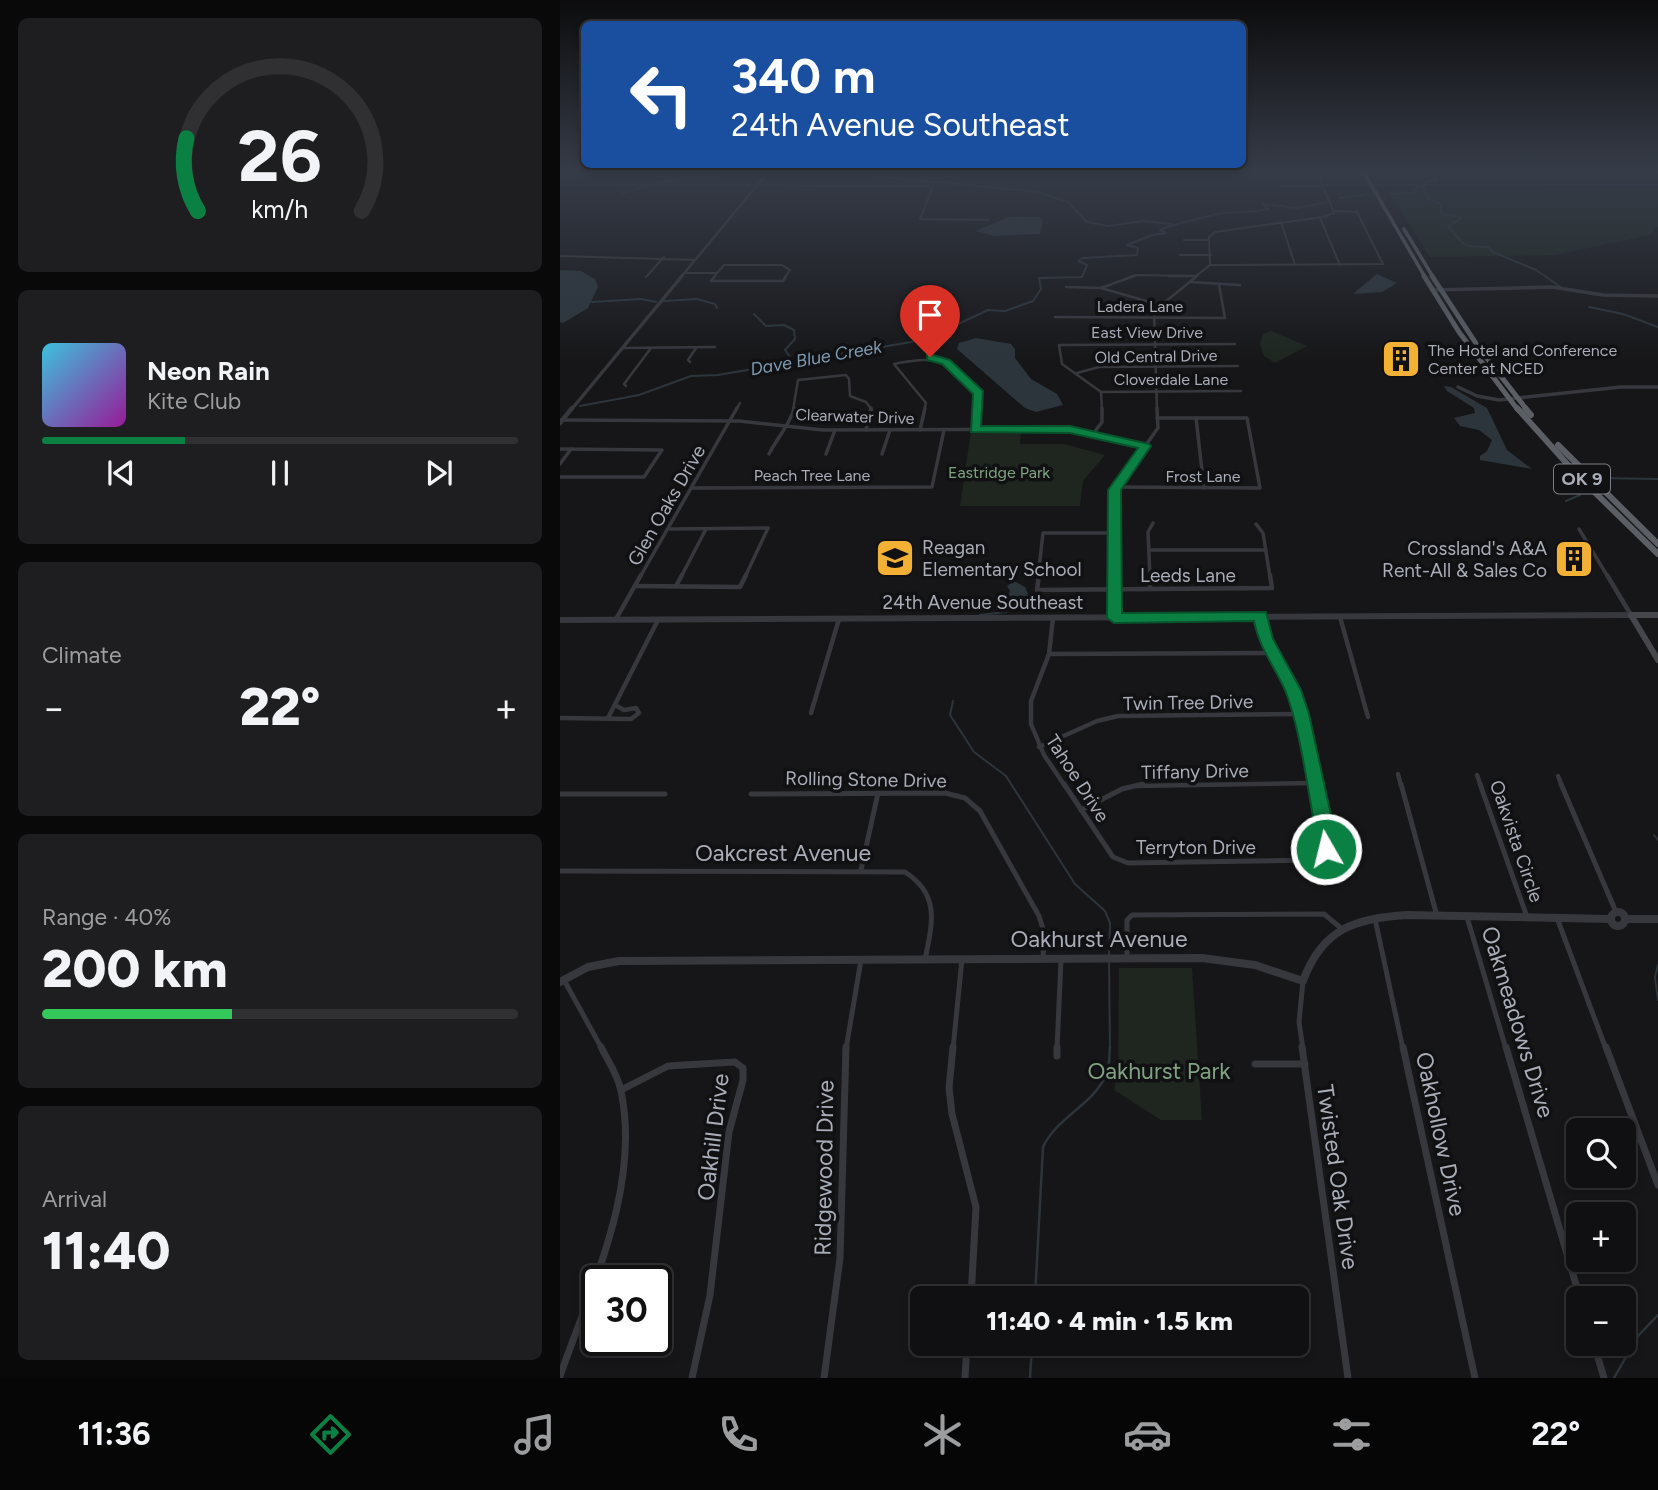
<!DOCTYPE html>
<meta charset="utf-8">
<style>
body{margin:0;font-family:Figtree,sans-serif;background:#1e1e20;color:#f1f3f6;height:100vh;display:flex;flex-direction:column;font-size:26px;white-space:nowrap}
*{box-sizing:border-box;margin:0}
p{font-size:23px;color:#9c9d9f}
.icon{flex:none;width:38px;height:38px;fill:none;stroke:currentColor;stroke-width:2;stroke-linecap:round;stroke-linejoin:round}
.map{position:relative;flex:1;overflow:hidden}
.drawer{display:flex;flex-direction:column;gap:18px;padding:18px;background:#09090a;width:560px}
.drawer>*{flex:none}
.hud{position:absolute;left:21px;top:21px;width:665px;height:147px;border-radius:10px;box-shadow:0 4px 10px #0003,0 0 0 2px #303032;background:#1a4fa0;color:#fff;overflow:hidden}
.fabs{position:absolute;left:1006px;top:1118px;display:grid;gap:14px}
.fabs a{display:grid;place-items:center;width:70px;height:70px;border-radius:10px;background:#101012;box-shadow:0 4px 10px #0003,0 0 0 2px #303032;font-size:35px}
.speed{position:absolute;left:21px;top:1265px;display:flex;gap:14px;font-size:35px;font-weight:700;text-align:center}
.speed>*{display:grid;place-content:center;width:91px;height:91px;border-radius:50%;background:#101012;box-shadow:0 4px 10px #0003,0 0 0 2px #303032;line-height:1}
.speed .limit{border:4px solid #111;border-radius:10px;background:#fff;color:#111}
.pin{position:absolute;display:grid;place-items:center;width:60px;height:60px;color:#fff;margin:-72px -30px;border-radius:50% 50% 50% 0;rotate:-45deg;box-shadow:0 0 7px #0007}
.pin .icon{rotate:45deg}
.me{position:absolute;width:77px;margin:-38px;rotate:352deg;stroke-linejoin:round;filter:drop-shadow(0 0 5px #0008)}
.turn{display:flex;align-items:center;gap:24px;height:147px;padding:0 35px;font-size:32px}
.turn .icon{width:91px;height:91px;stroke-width:2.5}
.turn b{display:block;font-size:49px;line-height:60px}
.big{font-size:52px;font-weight:800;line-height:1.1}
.drawer .card{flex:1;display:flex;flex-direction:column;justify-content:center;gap:10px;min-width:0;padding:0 24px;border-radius:10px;background:#1e1e20}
.drawer .dial{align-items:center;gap:0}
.dial svg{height:182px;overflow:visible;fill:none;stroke:#303032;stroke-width:7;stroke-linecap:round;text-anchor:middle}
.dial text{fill:#f1f3f6;stroke:none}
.song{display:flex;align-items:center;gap:21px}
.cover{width:84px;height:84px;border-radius:10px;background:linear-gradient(135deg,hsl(190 70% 55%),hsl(300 70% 35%))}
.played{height:7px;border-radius:4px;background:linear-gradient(90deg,#0b8043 30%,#303032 30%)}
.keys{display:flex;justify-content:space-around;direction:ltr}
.heat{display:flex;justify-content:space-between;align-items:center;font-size:38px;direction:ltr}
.charge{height:10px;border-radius:5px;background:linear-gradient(90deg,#34c759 40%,#303032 0)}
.trip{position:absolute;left:350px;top:1286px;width:399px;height:70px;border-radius:10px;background:#101012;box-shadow:0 4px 10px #0003,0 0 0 2px #303032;font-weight:800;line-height:70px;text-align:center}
.tabs{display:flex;height:112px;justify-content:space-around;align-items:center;background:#060607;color:#9c9d9f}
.tabs .icon{width:49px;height:49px}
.tabs .current{color:#0b8043}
.tabs b{font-size:32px;color:#f1f3f6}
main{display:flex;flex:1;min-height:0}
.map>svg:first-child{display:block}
.green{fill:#1e261f}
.water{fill:#2c353c}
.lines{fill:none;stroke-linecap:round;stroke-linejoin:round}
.stream-far1{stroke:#2c353c;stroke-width:2}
.stream{stroke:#2c353c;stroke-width:2.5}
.minor-far5{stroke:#37383d;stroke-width:2}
.minor-far4{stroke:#37383d;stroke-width:2.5}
.minor-far3{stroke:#37383d;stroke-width:3.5}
.minor-far2{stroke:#37383d;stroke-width:4.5}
.minor-far1{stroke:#37383d;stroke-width:5}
.minor{stroke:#37383d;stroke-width:7}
.tertiary-far4{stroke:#37383d;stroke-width:2.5}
.tertiary-far3{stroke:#37383d;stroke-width:3.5}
.tertiary-far2{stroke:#37383d;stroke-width:4.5}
.tertiary-far1{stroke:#37383d;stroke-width:6}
.tertiary{stroke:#37383d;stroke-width:8}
.secondary{stroke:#45474d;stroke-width:6}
.trunk-far2{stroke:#5b5e65;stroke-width:3.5}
.trunk-far1{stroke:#5b5e65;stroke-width:5}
.trunk{stroke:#5b5e65;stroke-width:6}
.route{fill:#0b8043;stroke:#07532c;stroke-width:2}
.labels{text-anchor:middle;stroke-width:7;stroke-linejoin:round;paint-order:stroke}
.far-street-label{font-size:16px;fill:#a8adb8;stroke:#111113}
.far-poi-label{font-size:16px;fill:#a8adb8;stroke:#111113;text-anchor:start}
.far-park-label{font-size:16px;fill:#7fa381;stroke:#111113}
.far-water-label{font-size:18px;font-style:italic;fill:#7f9bb3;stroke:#111113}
.shield{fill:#111113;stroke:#7b7e86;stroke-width:2}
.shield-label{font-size:18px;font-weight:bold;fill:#a8adb8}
.street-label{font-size:19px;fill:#a8adb8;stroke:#111113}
.poi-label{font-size:19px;fill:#a8adb8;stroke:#111113;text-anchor:start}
.near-street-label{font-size:23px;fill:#a8adb8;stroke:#111113}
.near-park-label{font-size:23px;fill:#7fa381;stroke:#111113}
</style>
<main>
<section class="drawer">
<div class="card dial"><svg viewBox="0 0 100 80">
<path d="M14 69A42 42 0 1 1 86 69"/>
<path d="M14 69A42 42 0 0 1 9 37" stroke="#0b8043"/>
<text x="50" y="56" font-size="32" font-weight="700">26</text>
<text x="50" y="72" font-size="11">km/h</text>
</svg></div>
<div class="card">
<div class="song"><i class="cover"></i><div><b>Neon Rain</b><p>Kite Club</p></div></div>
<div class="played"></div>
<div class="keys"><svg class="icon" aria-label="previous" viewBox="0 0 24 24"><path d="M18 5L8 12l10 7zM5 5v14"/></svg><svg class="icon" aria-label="pause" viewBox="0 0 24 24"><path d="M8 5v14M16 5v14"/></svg><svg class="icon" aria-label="next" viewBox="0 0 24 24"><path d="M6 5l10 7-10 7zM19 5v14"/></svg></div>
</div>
<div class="card"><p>Climate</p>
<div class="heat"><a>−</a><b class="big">22°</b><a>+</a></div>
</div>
<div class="card"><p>Range · 40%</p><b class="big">200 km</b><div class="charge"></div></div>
<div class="card"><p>Arrival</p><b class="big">11:40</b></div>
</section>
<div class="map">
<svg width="1098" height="1378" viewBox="0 0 1098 1378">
<rect width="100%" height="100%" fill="#161618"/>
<!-- green -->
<g class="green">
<path d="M1098,189V227H1095L1091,235L995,255L870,257L828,190Z"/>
<path d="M711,331L747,346L715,363L704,356L700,344L703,334Z"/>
<path d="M411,431H461L460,444H504L545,455L523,481L520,506H400Z"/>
<path d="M559,968H632L642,1120H601L554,1090L558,1068Z"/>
</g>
<!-- water -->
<g class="water">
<path d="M449,217H480L483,222L480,234L435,236L415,231Z"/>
<path d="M0,270L21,271L35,279L38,287L28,308L3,323L0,322Z"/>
<path d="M817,274L837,283L822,292L793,294Z"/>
<path d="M416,338L451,344L455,349V358L471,379L497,394L503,405L476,412L465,408L397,349L399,343Z"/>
<path d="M884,386L891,387L927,408L947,450L972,469L920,460V456L927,451L932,440L919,430L900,426L894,418L915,413L914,408L887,391Z"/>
<path d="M454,581L465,587L469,596L474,599L494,600V603L454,606L447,599L450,591L447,586Z"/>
</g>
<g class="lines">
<!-- stream-far1 -->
<g class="stream-far1">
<path d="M251,171L301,174"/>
<path d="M313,176L478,192L508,202L527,222L548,226L584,221L611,224"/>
<path d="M92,185L127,177L159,176L171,171"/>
<path d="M859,186L864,188L868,199L881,204V214L902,217L888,227C907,246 899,247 928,247L933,252L976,270L1002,288"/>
<path d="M62,193L88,186"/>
<path d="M831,194L852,193L860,184L877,180L872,173L885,171"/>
<path d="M780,198L809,194"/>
<path d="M104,301L137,299L155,304L157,308"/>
<path d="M32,302L81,299L96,302"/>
<path d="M1029,307L1063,314L1098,327"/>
<path d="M194,314L206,326L224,325L234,330L235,339L225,350L233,361"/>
<path d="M20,406L79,395L131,376L158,375L351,342L381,332L428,310L445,311L473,301L481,289L479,278L522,277L527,265L518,261L523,258L577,255L578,248L567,245L592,235L606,233L600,230C608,226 654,214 664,213C679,211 693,213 708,209L703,204L736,208L764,203"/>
<path d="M1013,476L1023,493"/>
<path d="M1038,478L1098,479"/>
<path d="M1006,501L1020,495"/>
<path d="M452,610L458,606"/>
<path d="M420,615L446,612"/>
<path d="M393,701L390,715L414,752L446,776L515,884L545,911L550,923L549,955"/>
<path d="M1094,835L1098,840"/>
<path d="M549,961L550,1049"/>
<path d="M1098,965L1095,977L1098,1000"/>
</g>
<!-- stream -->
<g class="stream">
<path d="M475,1298L483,1147C497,1117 533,1105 546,1075C550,1067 549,1055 550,1047"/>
<path d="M470,1378L472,1344"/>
<path d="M1054,1378L1078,1336L1098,1315"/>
</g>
<!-- minor-far5 -->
<g class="minor-far5">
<path d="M572,171V175"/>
<path d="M643,171L644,174"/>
<path d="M738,171L740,176"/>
<path d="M0,185L368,186L372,189L360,219L428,220"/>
<path d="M765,185H1098"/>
<path d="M720,186H764"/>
<path d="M760,218L780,265"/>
<path d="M721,222L735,265"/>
<path d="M624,240H649"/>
<path d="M620,255H651"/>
<path d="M0,256L135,260"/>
<path d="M650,265L823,264L797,212L775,211"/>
<path d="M124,273H157"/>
<path d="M157,273L164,265H222L230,270L225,277"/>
<path d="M86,277L104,257"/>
<path d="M154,277L157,273"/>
<path d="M570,277L576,275L635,276"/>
<path d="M635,277L650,265L649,237L655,232L763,217L774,213L757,171"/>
</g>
<!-- minor-far4 -->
<g class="minor-far4">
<path d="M155,276L151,281H223L226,276"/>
<path d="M609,276H635"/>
<path d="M629,282L680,285"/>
<path d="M506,287L541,288L600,305"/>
<path d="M541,288L574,276"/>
<path d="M495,317L665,318L659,285"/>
<path d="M62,348L155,347"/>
<path d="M130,362L128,360L136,348"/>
<path d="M517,373L539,367L678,366"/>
<path d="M66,386L64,384L91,348"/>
<path d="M541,392L681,391"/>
<path d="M176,410L180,403"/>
<path d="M233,410L238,380L286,375L289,379L290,396L306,402L312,410"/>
<path d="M364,410L366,403L334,364C379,355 389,360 419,394L417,410"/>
<path d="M542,410L541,392L502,364L499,345L675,344"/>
<path d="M597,410L594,311L637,276"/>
</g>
<!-- minor-far3 -->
<g class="minor-far3">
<path d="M636,418L644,488"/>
<path d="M1,420L179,421L263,430L510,429L585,446"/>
<path d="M415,429L417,408"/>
<path d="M306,430L311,408"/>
<path d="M360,430L365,408"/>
<path d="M533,434L542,422V408"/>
<path d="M0,449L102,450L84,477H0"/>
<path d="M209,454C216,440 232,421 234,408"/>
<path d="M266,454L275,430"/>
<path d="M322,454L330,430"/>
<path d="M0,464L11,449"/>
<path d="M555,487L700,488L687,418H597"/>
<path d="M133,488L372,487L384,430"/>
<path d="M696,524L703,533L710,577"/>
<path d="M110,529L208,528"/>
<path d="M1019,529L1048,577"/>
<path d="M589,550H706"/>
<path d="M80,577L177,408"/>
<path d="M121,577L146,529"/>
<path d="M185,577L208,528"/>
<path d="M478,577L483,533H553"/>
<path d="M554,577V490L598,428L597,408"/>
<path d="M590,577L588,532L593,523"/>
</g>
<!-- minor-far2 -->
<g class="minor-far2">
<path d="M479,575L477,590L712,588L710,575"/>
<path d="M554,575V617"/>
<path d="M590,575V589"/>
<path d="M1047,575L1071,615"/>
<path d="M75,586L180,587L186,575"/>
<path d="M116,586L122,575"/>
<path d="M700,617L706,637L739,708L757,786"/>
<path d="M780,617L808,717"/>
<path d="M493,618L489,654L471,701V724L484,755L505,786"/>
<path d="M56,619L81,575"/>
<path d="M489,654L712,653"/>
<path d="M251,713L279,619"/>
<path d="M0,718L71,719L79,713L76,708L64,710L55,705"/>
<path d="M48,718L98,620"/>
<path d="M479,747L537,721L558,716L740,714"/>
<path d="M838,774L841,786"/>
<path d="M917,775L921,786"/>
<path d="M998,776L1002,786"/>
<path d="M576,786L755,783"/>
</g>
<!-- minor-far1 -->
<g class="minor-far1">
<path d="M504,784L553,857L568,863L756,860L766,849L757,784"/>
<path d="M841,784L877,916"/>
<path d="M920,784L967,917"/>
<path d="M1001,784L1056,912"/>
<path d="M0,794H105"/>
<path d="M191,794L385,793L405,798L420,811L479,916L484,932L483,959"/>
<path d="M521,810L562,789L583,784"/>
<path d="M301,870L318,793"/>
<path d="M0,871L345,872C381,895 372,924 365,960"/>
<path d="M907,917L946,1049"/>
<path d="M997,918L1046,1049"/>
<path d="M815,919L843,1049"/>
<path d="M567,958V920L572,915L764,914L782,929"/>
<path d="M4,980L42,1049"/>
<path d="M286,1049L301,960"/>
<path d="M393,1049L402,959"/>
<path d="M497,1049L501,960"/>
<path d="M743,1049L739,1022L743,981"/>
</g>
<!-- minor -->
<g class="minor">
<path d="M393,1047L389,1088L392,1114L416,1207L411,1298"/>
<path d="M742,1047L788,1378"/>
<path d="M843,1047L915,1378"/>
<path d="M946,1047L1020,1298"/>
<path d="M1046,1047L1098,1185"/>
<path d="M497,1056V1047"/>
<path d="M695,1064H745"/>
<path d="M61,1090L108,1066L175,1062L183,1068V1080L169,1132L150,1295L132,1378"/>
<path d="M1034,1344L1044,1378"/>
<path d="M0,1376C31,1287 81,1187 61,1091C58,1075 48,1061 41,1047"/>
<path d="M264,1378L280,1258L286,1047"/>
<path d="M405,1378L407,1344"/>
</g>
<!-- tertiary-far4 -->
<path class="tertiary-far4" d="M121,277L209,171"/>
<!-- tertiary-far3 -->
<g class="tertiary-far3">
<path d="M874,290L992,287L1043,295L1098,296"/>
<path d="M898,387L917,396L939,400L1061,387H1098"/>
<path d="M11,410L122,276"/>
</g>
<!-- tertiary-far2 -->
<path class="tertiary-far2" d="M0,423L12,408"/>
<!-- tertiary-far1 -->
<path class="tertiary-far1" d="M0,620L1071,615"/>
<!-- tertiary -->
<g class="tertiary">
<circle cx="1058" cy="919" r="7"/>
<path d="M1065,919H1098"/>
<path d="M0,982L28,967L59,961L642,958L695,965L743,981C762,929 795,918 847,915L1051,919"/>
</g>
<!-- secondary -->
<g class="secondary">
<path d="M1071,615L1098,660"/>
<path d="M1071,615H1098"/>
</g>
<!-- trunk-far2 -->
<g class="trunk-far2">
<path d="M803,171L865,277"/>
<path d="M844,229L873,277"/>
</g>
<!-- trunk-far1 -->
<g class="trunk-far1">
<path d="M864,276L899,332L958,410"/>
<path d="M872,276L919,348L967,410"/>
</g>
<!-- trunk -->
<g class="trunk">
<path d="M957,408L1018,476L1098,554"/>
<path d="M965,408L971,415"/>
<path d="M998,445L1098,544"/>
</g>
</g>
<!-- sky -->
<linearGradient id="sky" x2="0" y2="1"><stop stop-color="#0c0c0d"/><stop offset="0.47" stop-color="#363c48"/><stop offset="1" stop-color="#363c48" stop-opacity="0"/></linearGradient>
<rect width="1098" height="364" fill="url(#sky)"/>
<!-- route -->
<path class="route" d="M370,354L390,360L423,391L421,426H510L589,444L591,446L561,490L562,613L706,612L713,639L741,690L749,714L776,838L773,855L766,858L760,855L757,838C748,794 741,730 725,690C714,666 699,647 694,621L554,623L547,618L548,490L578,448L510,433L411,432L413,394L382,364L367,360V355Z"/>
<!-- icons -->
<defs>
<g id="building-square" transform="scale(2.0125)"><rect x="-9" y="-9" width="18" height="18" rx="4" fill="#f2b134" stroke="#111113"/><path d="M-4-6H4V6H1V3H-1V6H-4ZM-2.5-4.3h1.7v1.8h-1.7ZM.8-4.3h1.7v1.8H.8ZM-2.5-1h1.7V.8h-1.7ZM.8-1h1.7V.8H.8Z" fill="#111"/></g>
<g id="school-square" transform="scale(2.0125)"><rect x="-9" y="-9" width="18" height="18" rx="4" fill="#f2b134" stroke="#111113"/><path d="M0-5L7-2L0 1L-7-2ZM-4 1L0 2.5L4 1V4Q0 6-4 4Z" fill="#111"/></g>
</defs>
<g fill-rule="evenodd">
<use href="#building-square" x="841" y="359"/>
<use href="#school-square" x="335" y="558"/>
<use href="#building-square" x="1014" y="559"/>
</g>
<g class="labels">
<!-- far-street labels -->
<g class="far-street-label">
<text x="580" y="312">Ladera Lane</text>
<text x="587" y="338">East View Drive</text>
<text transform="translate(596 356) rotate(-1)" y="6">Old Central Drive</text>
<text x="611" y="385">Cloverdale Lane</text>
<text transform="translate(295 416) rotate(2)" y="6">Clearwater Drive</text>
<text x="252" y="481">Peach Tree Lane</text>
<text x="643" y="482">Frost Lane</text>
</g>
<!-- far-poi labels -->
<g class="far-poi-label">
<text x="868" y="356">The Hotel and Conference<tspan x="868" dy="18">Center at NCED</tspan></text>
</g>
<!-- far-park labels -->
<g class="far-park-label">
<text x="439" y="478">Eastridge Park</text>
</g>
<!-- far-water labels -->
<g class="far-water-label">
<text transform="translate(256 358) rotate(-10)" y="6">Dave Blue Creek</text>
</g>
<!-- shield labels -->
<rect class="shield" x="994" y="464.5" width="56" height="29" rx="5"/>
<g class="shield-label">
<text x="1022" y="485">OK 9</text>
</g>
<!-- street labels -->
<g class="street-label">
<text transform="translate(106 505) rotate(-60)" y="7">Glen Oaks Drive</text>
<text x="628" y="582">Leeds Lane</text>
<text x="423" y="609">24th Avenue Southeast</text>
<text transform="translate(628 702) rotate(-1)" y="7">Twin Tree Drive</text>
<text transform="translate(635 771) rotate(-1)" y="7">Tiffany Drive</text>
<text transform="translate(518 778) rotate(57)" y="7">Tahoe Drive</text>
<text transform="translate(306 779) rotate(1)" y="7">Rolling Stone Drive</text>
<text transform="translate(957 841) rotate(71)" y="7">Oakvista Circle</text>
<text x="636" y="854">Terryton Drive</text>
</g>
<!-- poi labels -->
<g class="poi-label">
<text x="362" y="554">Reagan<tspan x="362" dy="22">Elementary School</tspan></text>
<text x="987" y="555" text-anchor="end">Crossland's A&amp;A<tspan x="987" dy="22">Rent-All &amp; Sales Co</tspan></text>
</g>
<!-- near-street labels -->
<g class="near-street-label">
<text x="223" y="861">Oakcrest Avenue</text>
<text x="539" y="947">Oakhurst Avenue</text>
<text transform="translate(958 1022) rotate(73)" y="8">Oakmeadows Drive</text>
<text transform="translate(881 1134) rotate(78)" y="8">Oakhollow Drive</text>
<text transform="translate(153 1137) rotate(-83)" y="8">Oakhill Drive</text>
<text transform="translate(264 1168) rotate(-89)" y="8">Ridgewood Drive</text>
<text transform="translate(778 1177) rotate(82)" y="8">Twisted Oak Drive</text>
</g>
<!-- near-park labels -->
<g class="near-park-label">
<text x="599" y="1079">Oakhurst Park</text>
</g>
</g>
</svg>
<div class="fabs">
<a><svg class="icon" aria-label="search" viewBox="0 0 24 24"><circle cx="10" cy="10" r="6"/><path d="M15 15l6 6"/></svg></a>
<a>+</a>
<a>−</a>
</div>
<div class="speed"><div class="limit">30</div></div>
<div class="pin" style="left:370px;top:357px;background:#d93025"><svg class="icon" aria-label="arrive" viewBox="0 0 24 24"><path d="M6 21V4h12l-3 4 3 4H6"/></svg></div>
<svg class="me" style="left:766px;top:849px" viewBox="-20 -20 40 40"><circle r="17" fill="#0b8043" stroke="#fff" stroke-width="3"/><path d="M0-11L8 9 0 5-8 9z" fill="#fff"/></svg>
<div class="trip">11:40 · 4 min · 1.5 km</div>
<div class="hud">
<div class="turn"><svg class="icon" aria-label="left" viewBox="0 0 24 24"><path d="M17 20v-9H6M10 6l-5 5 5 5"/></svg><div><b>340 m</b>24th Avenue Southeast</div></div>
</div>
</div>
</main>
<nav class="tabs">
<b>11:36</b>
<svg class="icon current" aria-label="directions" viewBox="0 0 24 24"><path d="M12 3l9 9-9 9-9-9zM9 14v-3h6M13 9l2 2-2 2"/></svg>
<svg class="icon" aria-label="music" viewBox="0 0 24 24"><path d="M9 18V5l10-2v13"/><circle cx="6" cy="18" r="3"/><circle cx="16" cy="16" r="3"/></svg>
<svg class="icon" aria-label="phone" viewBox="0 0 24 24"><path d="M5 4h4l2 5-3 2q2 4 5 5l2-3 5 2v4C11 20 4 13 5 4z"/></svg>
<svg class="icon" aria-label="climate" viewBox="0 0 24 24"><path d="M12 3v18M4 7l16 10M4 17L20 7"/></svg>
<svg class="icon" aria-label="car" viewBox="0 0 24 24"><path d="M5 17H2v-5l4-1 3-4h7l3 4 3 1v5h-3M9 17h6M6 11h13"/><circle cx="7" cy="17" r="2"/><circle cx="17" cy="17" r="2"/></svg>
<svg class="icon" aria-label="filters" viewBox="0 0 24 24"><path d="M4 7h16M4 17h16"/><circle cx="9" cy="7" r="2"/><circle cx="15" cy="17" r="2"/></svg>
<b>22°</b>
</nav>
